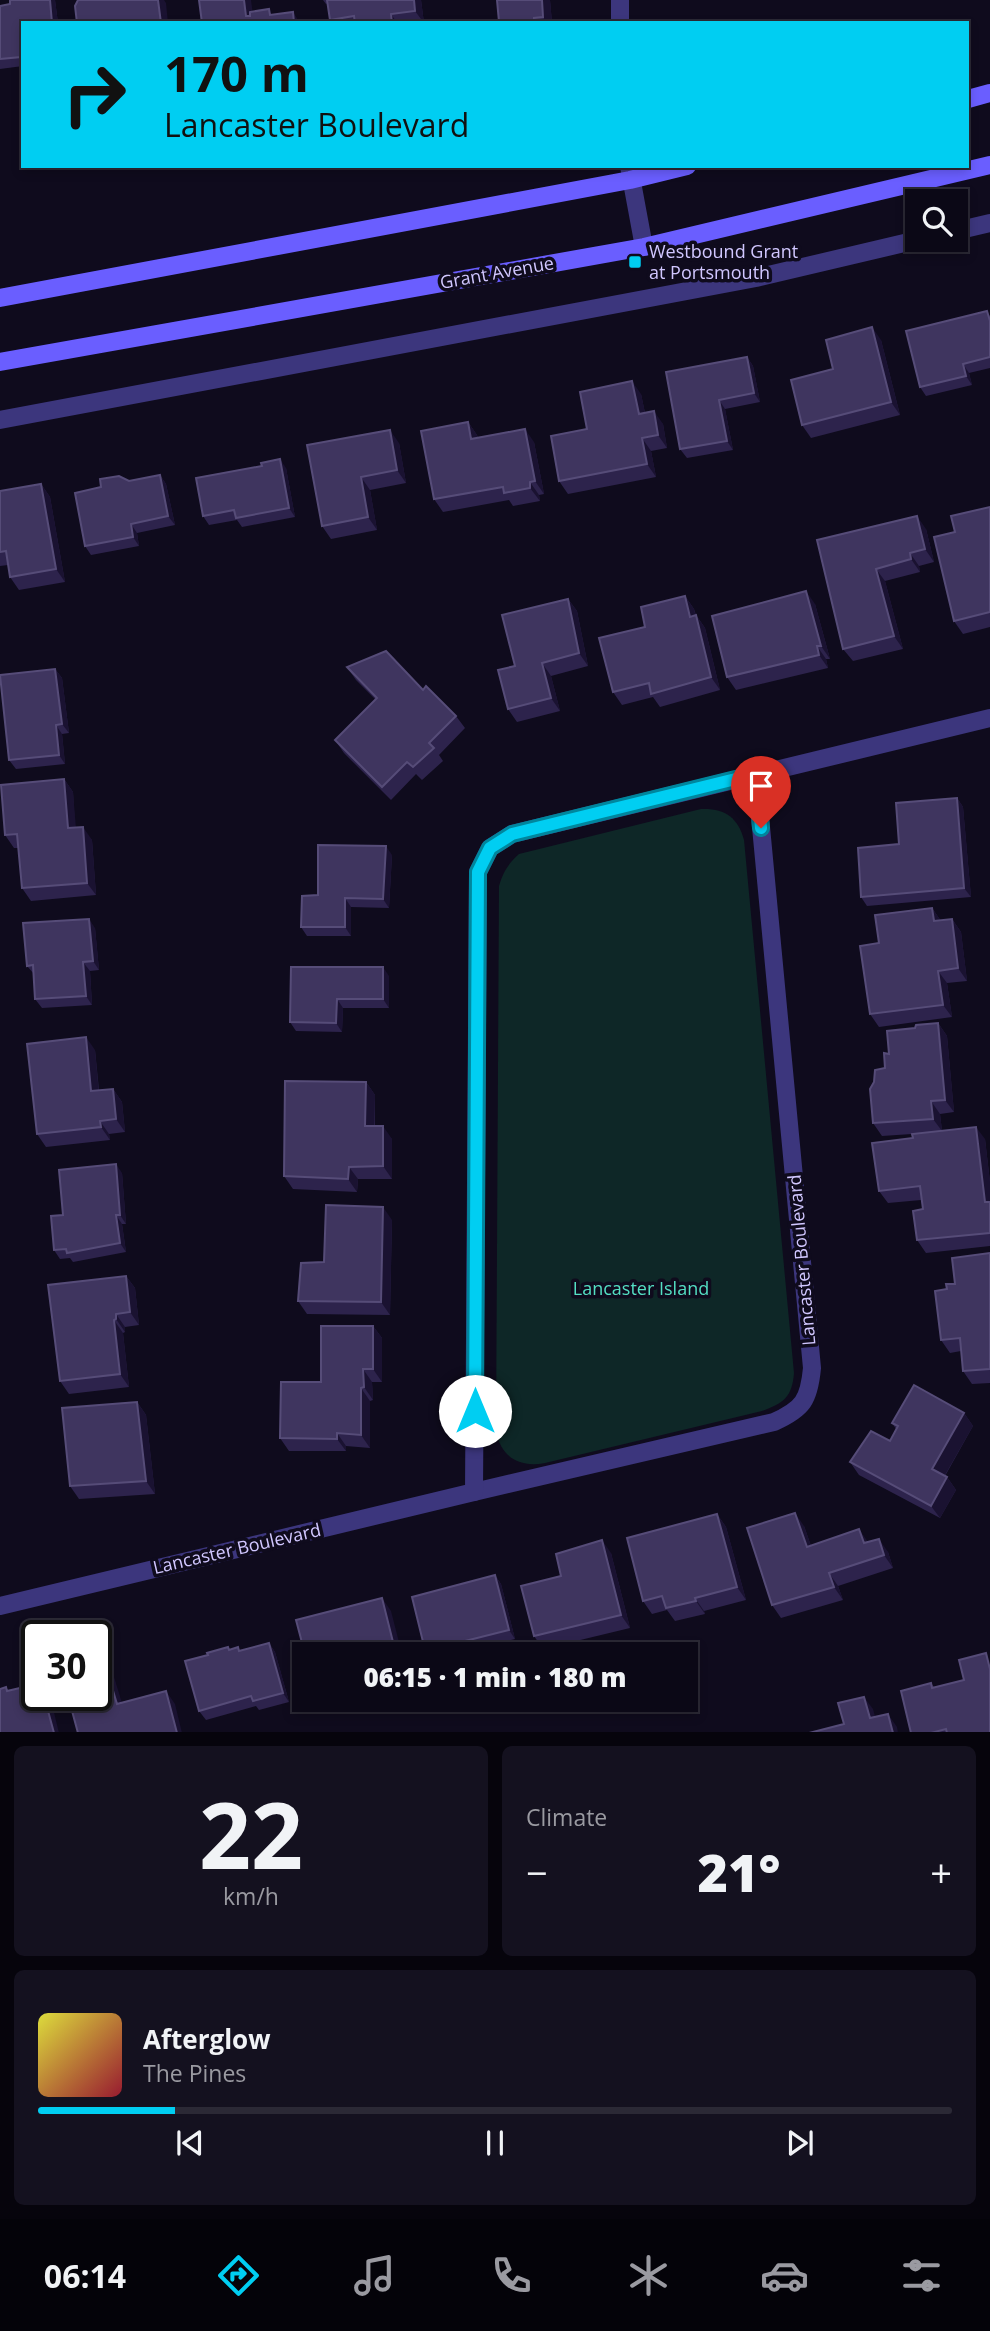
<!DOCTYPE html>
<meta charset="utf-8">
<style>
body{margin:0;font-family:"Open Sans",sans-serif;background:#14111f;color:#f1f3f6;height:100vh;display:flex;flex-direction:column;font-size:26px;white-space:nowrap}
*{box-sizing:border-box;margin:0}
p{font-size:23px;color:#9a9aa1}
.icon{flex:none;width:38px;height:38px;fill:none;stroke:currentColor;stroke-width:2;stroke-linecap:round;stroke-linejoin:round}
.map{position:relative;height:1732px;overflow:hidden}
.drawer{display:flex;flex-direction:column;gap:14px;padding:14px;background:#06040c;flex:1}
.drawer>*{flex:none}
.hud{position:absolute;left:21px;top:21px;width:948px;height:147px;border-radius:0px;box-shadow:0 4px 10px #0003,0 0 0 2px #2b2935;background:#00cef2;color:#111;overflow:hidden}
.tools{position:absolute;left:905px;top:189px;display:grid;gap:14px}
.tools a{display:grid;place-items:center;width:63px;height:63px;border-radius:0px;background:#0b0816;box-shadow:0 4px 10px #0003,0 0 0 2px #2b2935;font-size:35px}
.speed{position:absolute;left:21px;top:1620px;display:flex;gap:14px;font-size:35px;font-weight:700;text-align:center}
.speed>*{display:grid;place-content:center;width:91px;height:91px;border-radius:50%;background:#0b0816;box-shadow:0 4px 10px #0003,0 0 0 2px #2b2935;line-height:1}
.speed .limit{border:4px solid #111;border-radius:10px;background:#fff;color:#111}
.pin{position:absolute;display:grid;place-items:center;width:60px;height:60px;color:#fff;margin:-72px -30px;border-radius:50% 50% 50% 0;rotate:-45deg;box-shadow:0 0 7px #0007}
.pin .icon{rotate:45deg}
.me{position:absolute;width:77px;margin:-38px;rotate:0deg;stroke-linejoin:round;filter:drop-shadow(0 0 5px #0008)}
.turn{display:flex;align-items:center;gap:24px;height:147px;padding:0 28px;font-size:32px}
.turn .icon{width:91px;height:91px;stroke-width:2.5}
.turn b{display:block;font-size:49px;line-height:60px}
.big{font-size:52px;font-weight:800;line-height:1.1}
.drawer .widget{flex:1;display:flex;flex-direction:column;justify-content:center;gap:10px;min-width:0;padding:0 24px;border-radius:10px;background:#14111f}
.drawer .dial{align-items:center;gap:0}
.dial b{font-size:91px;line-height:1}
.song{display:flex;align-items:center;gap:21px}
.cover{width:84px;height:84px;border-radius:10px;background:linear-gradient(135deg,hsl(60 70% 55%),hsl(350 70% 35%))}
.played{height:7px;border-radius:4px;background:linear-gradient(90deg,#00cef2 15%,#2b2935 15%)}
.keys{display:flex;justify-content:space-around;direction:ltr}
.heat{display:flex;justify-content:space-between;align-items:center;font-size:38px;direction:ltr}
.drawer .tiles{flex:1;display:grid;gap:14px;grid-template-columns:1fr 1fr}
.widget:last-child{grid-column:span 2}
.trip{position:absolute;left:292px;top:1642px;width:406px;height:70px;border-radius:0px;background:#0b0816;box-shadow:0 4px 10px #0003,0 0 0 2px #2b2935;font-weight:800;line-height:70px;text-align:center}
.menu{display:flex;height:112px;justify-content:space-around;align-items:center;background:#040309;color:#9a9aa1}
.menu .icon{width:49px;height:49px}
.menu .current{color:#00cef2}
.menu b{font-size:32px;color:#f1f3f6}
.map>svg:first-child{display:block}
.green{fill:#0e2727}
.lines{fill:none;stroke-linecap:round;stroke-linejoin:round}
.minor{stroke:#3c367d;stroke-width:18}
.secondary{stroke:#6a5eff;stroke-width:18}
.wall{fill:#2d234c}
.shaded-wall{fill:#1a1231}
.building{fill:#3f355f;stroke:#564c78;stroke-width:2}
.route-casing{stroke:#00869d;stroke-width:18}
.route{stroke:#00cef2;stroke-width:12}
.poi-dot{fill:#00cef2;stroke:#0f0b1d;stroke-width:2.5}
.labels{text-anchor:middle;stroke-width:7;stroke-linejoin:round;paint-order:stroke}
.poi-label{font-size:18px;fill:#d1c7ff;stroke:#0f0b1d;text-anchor:start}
.street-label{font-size:18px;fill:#d1c7ff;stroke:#0f0b1d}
.park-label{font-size:18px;fill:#54dfc3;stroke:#0f0b1d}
</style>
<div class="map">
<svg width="990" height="1733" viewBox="0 0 990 1733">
<rect width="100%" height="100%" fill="#0f0b1d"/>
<!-- green -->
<path class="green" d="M701,809C724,808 738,817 744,840L794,1373C792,1397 784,1403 762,1411L545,1463C519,1468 501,1457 496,1431L499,886C503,872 508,864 519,854Z"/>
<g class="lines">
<!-- minor -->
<g class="minor">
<path d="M620,0V23"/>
<path d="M629,166L644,247"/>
<path d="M956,231L990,223"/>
<path d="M0,420L756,278L917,240"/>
<path d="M474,1492L774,1422C803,1409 809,1400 812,1368L756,774"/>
<path d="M0,1606L474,1492L478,872L490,848L512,834L990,718"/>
</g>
<!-- secondary -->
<g class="secondary">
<path d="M968,99L990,93"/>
<path d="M0,298L630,180L687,166"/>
<path d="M0,362L644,247L990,165"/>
</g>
</g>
<!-- wall -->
<g class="wall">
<path d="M50,0H55L58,23H23V66L0,69V6Z"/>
<path d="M323,0H421L424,23H332L330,20L328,3L326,4Z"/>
<path d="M497,0H550L552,23H500Z"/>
<path d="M990,315V368L969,373L972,385L926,396L920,387Z"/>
<path d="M881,340L900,415L811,438L802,425L833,369Z"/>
<path d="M747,357L753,366L760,402L725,409L733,450L687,458L680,449Z"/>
<path d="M641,394L645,413L663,424L667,448L651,451L656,477L568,494L559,481L587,429Z"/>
<path d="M468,422L477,435L478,438L534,442L544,494L539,495L540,501L513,506L509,500L443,512L434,499Z"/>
<path d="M399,443L406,483L370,490L377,530L331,539L322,526L307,445Z"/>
<path d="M286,468L295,517L242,527L237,520L209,525L203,516Z"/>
<path d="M160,475L166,484L175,525L137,533L139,546L91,555L85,546L129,481Z"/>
<path d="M41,484L50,497L65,582L19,590L10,577L8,565L0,566V491Z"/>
<path d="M990,507V627L963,634L954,621L955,532Z"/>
<path d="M926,529L934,562L919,566L920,572L885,581L903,649L853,661L843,649L817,540Z"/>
<path d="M685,596L694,609L696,615L705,628L720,690L660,707L653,697L622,705L613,692L645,627Z"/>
<path d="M568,599L577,611L588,666L551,676L560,711L517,722L508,709L515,666Z"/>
<path d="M815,604L830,659H826L828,668L736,690L727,677Z"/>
<path d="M347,667L423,690L456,716L465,728L439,755L443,761L422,780L416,774L391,800L344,753L335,740L376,700L356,680Z"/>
<path d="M55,669L62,678L69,733L62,734L65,764L16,769L9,760Z"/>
<path d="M64,779L73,792L75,827L92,840L96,895L31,901L22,888L18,848H14L5,835Z"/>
<path d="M957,798L963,807L971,897L867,906L861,897L899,844Z"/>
<path d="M392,855L389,908L351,907V936H307L301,927L318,895Z"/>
<path d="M932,908L941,921L952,919L961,932L967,981L947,983L952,1017L879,1027L870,1014L879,943Z"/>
<path d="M95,928L99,970L90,971L92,1005L42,1008L35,999L34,974L27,966Z"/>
<path d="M291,967L389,976V1008H343L342,1032L296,1031L290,1022Z"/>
<path d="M938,1023L947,1036L954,1112L940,1114L942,1131L985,1139L990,1182V1246L926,1253L917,1240L923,1209L921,1200L888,1203L879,1191L913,1138L912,1134L882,1136L873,1123L889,1054L915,1028Z"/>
<path d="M95,1050L99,1090L113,1089L122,1102L125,1132L109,1134L110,1140L46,1147L37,1134Z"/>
<path d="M366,1082L375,1095V1126L392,1139V1179H358L357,1192L293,1189L284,1176Z"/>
<path d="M122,1173L126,1224H122L126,1252L73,1262L70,1258L60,1259L54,1250L63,1215Z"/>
<path d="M392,1220L390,1315L307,1314L298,1301L324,1262Z"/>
<path d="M990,1253V1383L972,1384L963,1371L961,1351L950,1353L941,1340L947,1289Z"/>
<path d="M126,1276L135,1288L139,1325L125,1327V1332L123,1333L129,1387L69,1394L60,1381Z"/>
<path d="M373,1326L382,1338V1382H372L373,1400L370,1401V1448L346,1446V1451H289L280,1438L321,1382Z"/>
<path d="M137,1402L146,1415L155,1494L79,1499L70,1486Z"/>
<path d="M964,1413L973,1426L945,1476L947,1477L956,1490L940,1518L859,1475L850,1462L890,1441L896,1429L892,1423Z"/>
<path d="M717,1514L726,1527L746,1600L704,1611L705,1614L675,1621L667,1610L652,1614L643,1601Z"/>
<path d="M804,1526L811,1546L868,1542L888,1552L893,1568L838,1586L843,1600L781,1618L772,1605Z"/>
<path d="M611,1553L630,1628L543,1649L534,1636L561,1576Z"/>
<path d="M495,1575L501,1584L515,1639L471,1650L472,1654H426Z"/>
<path d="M269,1643L275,1652L289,1702L259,1710L256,1706L206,1720L199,1711L208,1655L228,1647L230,1649L241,1650Z"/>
<path d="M964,1680L990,1733H911L931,1683L934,1687Z"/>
</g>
<!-- shaded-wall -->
<g class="shaded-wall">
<path d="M50,0H55L58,23H52Z"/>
<path d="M158,0H164L166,3L168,23H161Z"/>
<path d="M244,0H251L254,23L246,16Z"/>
<path d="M414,0H421L424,23L415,11Z"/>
<path d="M542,0H550L552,23H547L543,17Z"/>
<path d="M293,12L300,23H294Z"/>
<path d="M391,14L397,23H392Z"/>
<path d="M872,327L881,340L900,415L891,402Z"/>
<path d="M747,357L753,366L760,402L754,393Z"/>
<path d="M963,364L969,373L972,385L966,376Z"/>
<path d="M632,381L641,394L648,427L639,414Z"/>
<path d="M719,400L725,409L733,450L727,441Z"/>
<path d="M654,411L663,424L667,448L658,435Z"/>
<path d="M468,422L477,435L480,452L471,439Z"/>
<path d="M525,429L534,442L544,494L535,481Z"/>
<path d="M390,430L399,443L406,483L397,470Z"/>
<path d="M642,438L651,451L656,477L647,464Z"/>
<path d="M280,459L286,468L295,517L289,508Z"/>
<path d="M160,475L166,484L175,525L168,516Z"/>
<path d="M361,477L370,490L377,530L368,517Z"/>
<path d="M530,482L539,495L540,501L530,488Z"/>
<path d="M41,484L50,497L65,582L56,569Z"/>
<path d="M917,516L926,529L934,562L925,549Z"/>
<path d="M131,524L137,533L139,546L133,537Z"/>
<path d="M910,553L919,566L920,572L911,559Z"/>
<path d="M876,569L885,581L903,649L894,636Z"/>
<path d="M806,591L815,604L830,659L821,646Z"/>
<path d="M685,596L694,609L699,630L690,617Z"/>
<path d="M568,599L577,611L588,666L579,653Z"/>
<path d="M696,615L705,628L720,690L711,677Z"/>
<path d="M817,646L826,659L828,668L819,655Z"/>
<path d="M542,663L551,676L560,711L551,698Z"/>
<path d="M55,669L62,678L69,733L62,724Z"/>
<path d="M56,725L62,734L65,764L59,755Z"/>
<path d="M64,779L73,792L77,841L68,828Z"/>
<path d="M957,798L963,807L971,897L964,888Z"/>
<path d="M83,827L92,840L96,895L87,883Z"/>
<path d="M386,846L392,855L389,908L383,899Z"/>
<path d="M345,898L351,907V936L345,927Z"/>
<path d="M932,908L941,921H934Z"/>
<path d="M89,919L95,928L99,970L93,961Z"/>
<path d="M952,919L961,932L967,981L958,968Z"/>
<path d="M83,962L90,971L92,1005L86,996Z"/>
<path d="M383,967L389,976V1008L383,999Z"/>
<path d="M938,971L947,983L952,1017L943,1005Z"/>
<path d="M337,999L343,1008L342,1032L336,1023Z"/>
<path d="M938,1023L947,1036L954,1112L945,1100Z"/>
<path d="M86,1037L95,1050L100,1104L91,1091Z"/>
<path d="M366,1082L375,1095L374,1139L365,1126Z"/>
<path d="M113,1089L122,1102L125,1132L116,1119Z"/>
<path d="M931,1101L940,1114L942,1131L933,1119Z"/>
<path d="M100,1121L109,1134L110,1140L101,1127Z"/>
<path d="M383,1126L392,1139V1179L383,1166Z"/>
<path d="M976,1127L985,1139L990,1182V1210L985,1202Z"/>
<path d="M116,1164L122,1173L126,1224L120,1215Z"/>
<path d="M349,1167L358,1179L357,1192L348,1179Z"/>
<path d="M383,1207L392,1220L390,1315L381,1302Z"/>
<path d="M116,1215L122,1224L126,1252L120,1243Z"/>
<path d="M126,1276L135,1288L139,1325L130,1312Z"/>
<path d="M116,1314L125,1327V1332L116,1319Z"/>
<path d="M114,1320L123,1333L129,1387L120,1374Z"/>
<path d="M373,1326L382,1338V1382L373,1369Z"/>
<path d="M363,1369L372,1382L373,1400L364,1387Z"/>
<path d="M361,1388L370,1401V1448L361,1435Z"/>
<path d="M137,1402L146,1415L155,1494L146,1481Z"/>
<path d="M964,1413L973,1426L941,1482L932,1469Z"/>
<path d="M337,1433L346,1446V1451L337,1439Z"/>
<path d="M947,1477L956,1490L940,1518L931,1506Z"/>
<path d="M795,1513L804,1526L816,1560L807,1547Z"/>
<path d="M717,1514L726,1527L746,1600L737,1587Z"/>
<path d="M859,1529L868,1542L864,1543Z"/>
<path d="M879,1539L888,1552L893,1568L884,1555Z"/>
<path d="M602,1540L611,1553L630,1628L621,1615Z"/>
<path d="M829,1573L838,1586L843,1600L834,1587Z"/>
<path d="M495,1575L501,1584L515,1639L509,1630Z"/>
<path d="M382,1598L391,1611L402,1654H396Z"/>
<path d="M695,1598L704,1611L705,1614L696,1601Z"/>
<path d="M269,1643L275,1652L289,1702L283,1693Z"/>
<path d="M105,1664L114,1677L126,1716L117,1704Z"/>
<path d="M166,1691L175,1704L182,1733H177Z"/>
<path d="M44,1696H50L59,1733H54Z"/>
<path d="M864,1697L873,1709L879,1731L870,1718Z"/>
<path d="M888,1714L897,1727L898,1733H893Z"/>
</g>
<!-- building -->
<g class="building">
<path d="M10,0H50L52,23H23V52H21V57L0,59V6L10,4Z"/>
<path d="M78,0H158L161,23H77L75,6Z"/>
<path d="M199,0H244L246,16H250V12L269,9L270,15L293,12L294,23H202Z"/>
<path d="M327,0H414L415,11L391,14L392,23H355L354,16L330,20Z"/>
<path d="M497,0H542L543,17L534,18V23H509V21L499,22Z"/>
<path d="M987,311L990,321V357L963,364L966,376L920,387L906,331Z"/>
<path d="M872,327L891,402L802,425L791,380L833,369L826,340Z"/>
<path d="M747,357L754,393L719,400L727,441L680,449L666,372Z"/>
<path d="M632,381L639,414L654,411L658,435L642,438L647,464L559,481L551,436L587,429L580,392Z"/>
<path d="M468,422L471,439L525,429L535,481L530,482V488L504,493L503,487L434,499L421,431Z"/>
<path d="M390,430L397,470L361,477L368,517L322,526L307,445Z"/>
<path d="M280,459L289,508L236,518L234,510L203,516L196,478L262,466L261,463Z"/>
<path d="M160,475L168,516L131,524L133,537L85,546L75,493L101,487L100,479L119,476L129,481Z"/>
<path d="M41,484L56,569L10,577L6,551L0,552V491Z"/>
<path d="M990,507V612L954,621L934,537L955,532L951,516Z"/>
<path d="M917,516L925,549L910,553L911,559L876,569L894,636L843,649L817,540Z"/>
<path d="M806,591L821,646H817L819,655L727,677L712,616Z"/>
<path d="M685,596L690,617L696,615L711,677L651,694L649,683L613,692L599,638L645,627L641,607Z"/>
<path d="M568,599L579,653L542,663L551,698L508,709L498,670L515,666L502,615Z"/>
<path d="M386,651L423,690L426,686L456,716L429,743L434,748L413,767L407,762L382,787L335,740L377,698L347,667Z"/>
<path d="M55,669L62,724L56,725L59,755L9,760L0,675Z"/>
<path d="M64,779L68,828L83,827L87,883L22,888L17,834L5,835L1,785Z"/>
<path d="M957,798L964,888L861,897L858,848L899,844L896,803Z"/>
<path d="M318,845L386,846L383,899L345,898V927H301L302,896L318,895Z"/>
<path d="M932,908L934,921L952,919L958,968L938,971L943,1005L870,1014L860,946L879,943L875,915Z"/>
<path d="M89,919L93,961L83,962L86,996L35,999L33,965L27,966L23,923Z"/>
<path d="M291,967H383V999H337L336,1023L290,1022Z"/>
<path d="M938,1023L945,1100L931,1101L933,1119L873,1123L870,1089L874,1082L875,1070L885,1068L884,1053L889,1054L887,1031L915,1028L916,1025Z"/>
<path d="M86,1037L91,1091L113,1089L116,1119L100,1121L101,1127L37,1134L27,1044Z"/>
<path d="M285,1081L366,1082L365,1126H383V1166L349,1167L348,1179L284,1176Z"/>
<path d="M976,1127L985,1202H990V1233L917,1240L913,1211L923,1209L920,1186L879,1191L872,1143L913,1138L912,1134Z"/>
<path d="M116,1164L120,1215H116L120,1243L67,1253L66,1249L54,1250L51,1216L63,1215L59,1170Z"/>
<path d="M326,1205L383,1207L381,1302L298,1301L301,1263L324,1262Z"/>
<path d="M990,1253V1369L963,1371L960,1338L941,1340L935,1291L947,1289L946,1284H955L952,1258Z"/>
<path d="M126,1276L130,1312L116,1314V1319L114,1320L120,1374L60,1381L48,1285Z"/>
<path d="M321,1326H373V1369H363L364,1387L361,1388V1435L337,1433V1439L280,1438L281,1382H321Z"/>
<path d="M914,1385L964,1413L932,1469L947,1477L931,1506L850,1462L871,1431L890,1441L898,1426L892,1423Z"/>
<path d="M137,1402L146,1481L70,1486L62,1408Z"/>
<path d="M795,1513L807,1547L859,1529L864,1543L879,1539L884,1555L829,1573L834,1587L772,1605L747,1528Z"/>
<path d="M717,1514L737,1587L695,1598L696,1601L666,1608L662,1596L643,1601L627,1538Z"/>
<path d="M602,1540L621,1615L534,1636L521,1586L561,1576L556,1554Z"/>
<path d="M495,1575L509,1630L465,1641L466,1645L431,1654H426L412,1597Z"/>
<path d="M382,1598L396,1654H305L296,1620Z"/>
<path d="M269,1643L283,1693L253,1701L251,1696L199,1711L185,1661L208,1655L207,1653L228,1647L229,1650L238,1647L239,1651Z"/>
<path d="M986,1653L990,1669V1733H947L946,1729L931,1733H911L901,1691L931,1683L932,1688L964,1680L959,1660Z"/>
<path d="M105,1664L117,1704L166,1691L177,1733H78L68,1696H96V1667Z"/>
<path d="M37,1684V1696H44L54,1733H0V1689L6,1687L7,1691Z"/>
<path d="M864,1697L870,1718L888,1714L893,1733H809L844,1724L838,1703Z"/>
</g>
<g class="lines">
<!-- route casing -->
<g class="route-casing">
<path id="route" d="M475,1411L478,872L490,848L512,834L756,774L761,828"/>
</g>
<!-- route -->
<use href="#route" class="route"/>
</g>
<!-- markers -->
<rect class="poi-dot" x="628" y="255" width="14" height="14" rx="3.5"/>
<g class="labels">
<!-- poi labels -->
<g class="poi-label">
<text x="649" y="258">Westbound Grant<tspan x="649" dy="21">at Portsmouth</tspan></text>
</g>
<!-- street labels -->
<g class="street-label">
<text transform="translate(497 273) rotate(-10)" y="6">Grant Avenue</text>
<text transform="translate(802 1260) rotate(-95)" y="6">Lancaster Boulevard</text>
<text transform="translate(237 1549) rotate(-13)" y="6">Lancaster Boulevard</text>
</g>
<!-- park labels -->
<g class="park-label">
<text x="641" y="1295">Lancaster Island</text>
</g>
</g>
</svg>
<div class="tools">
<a><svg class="icon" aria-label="search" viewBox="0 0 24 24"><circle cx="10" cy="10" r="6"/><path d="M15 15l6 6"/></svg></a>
</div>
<div class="speed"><div class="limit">30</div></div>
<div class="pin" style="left:761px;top:828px;background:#d93025"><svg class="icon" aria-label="arrive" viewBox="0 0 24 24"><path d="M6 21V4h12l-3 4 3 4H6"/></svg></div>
<svg class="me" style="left:475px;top:1411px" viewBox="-20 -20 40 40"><circle r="19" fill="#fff"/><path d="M0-13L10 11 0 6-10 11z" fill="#00cef2"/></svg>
<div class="trip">06:15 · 1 min · 180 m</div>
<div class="hud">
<div class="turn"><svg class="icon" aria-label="right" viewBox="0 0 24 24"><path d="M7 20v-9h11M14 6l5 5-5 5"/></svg><div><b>170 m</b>Lancaster Boulevard</div></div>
</div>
</div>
<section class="drawer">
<div class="tiles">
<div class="widget dial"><b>22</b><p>km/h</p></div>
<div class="widget"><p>Climate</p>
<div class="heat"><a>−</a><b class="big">21°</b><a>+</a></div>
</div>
<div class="widget">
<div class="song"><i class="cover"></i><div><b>Afterglow</b><p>The Pines</p></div></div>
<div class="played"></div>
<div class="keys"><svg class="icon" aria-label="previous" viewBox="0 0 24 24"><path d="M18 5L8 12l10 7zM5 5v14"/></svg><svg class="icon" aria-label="pause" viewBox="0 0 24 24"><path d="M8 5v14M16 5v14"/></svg><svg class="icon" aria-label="next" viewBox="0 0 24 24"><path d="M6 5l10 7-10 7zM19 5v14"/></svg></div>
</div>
</div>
</section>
<nav class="menu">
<b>06:14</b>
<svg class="icon current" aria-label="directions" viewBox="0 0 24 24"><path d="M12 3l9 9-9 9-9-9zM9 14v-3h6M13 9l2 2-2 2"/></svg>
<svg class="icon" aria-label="music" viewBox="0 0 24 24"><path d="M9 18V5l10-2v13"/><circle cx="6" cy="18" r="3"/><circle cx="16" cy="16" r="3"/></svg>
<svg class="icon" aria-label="phone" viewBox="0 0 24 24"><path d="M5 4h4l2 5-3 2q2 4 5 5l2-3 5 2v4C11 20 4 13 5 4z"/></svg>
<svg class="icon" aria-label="climate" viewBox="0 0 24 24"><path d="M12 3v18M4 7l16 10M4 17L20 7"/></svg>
<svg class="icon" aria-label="car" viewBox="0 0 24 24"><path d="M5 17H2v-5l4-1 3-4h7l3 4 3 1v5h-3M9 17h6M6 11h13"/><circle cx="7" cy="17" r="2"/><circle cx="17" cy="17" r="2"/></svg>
<svg class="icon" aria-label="filters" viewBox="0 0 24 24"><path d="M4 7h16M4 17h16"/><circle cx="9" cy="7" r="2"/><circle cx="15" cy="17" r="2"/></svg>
</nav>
